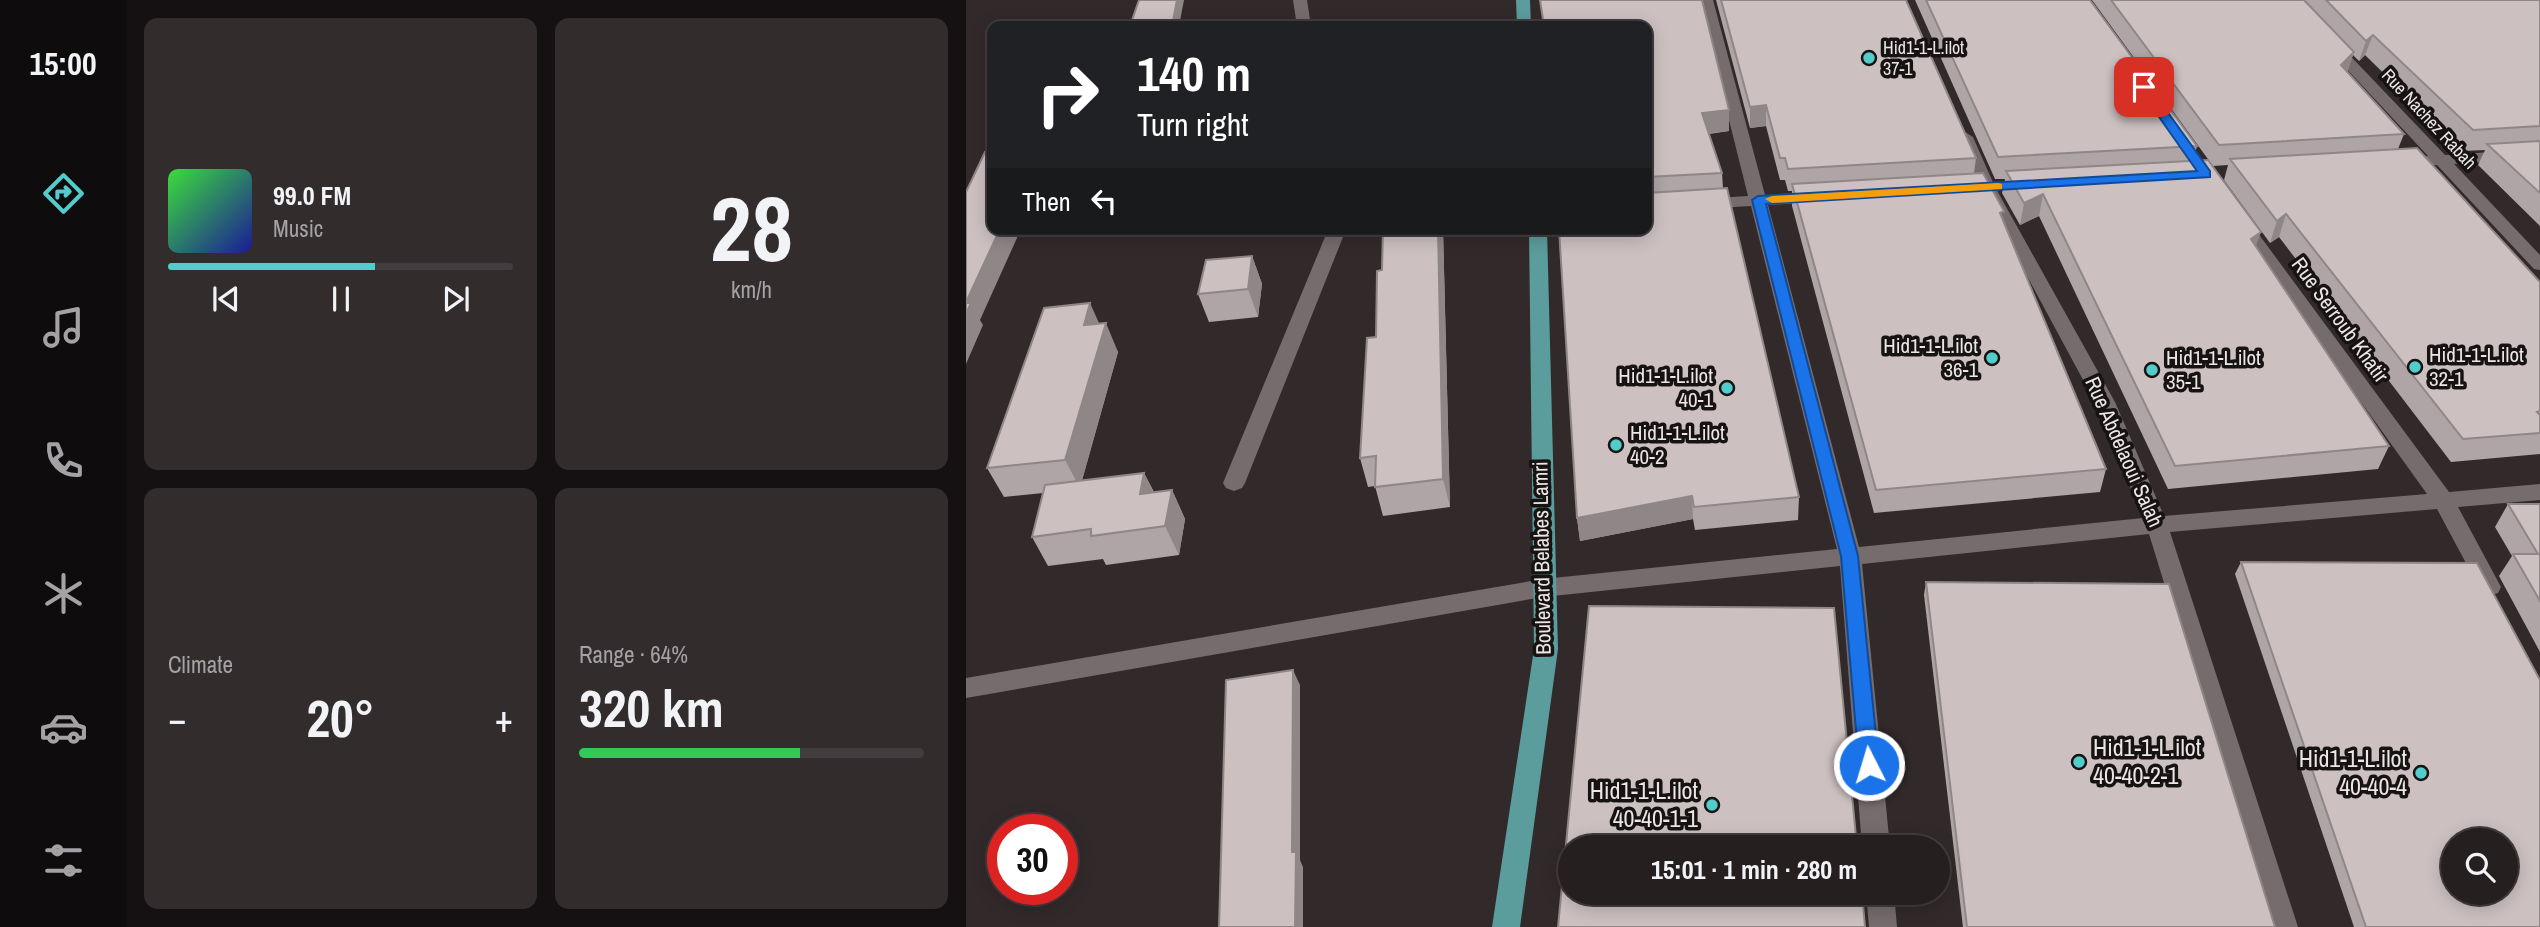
<!DOCTYPE html>
<meta charset="utf-8">
<style>
body{margin:0;font-family:"Archivo Narrow",sans-serif;background:#322c2d;color:#f1f3f6;height:100vh;display:flex;flex-direction:column;font-size:26px;white-space:nowrap}
*{box-sizing:border-box;margin:0}
p{font-size:23px;color:#a4a2a5}
.icon{flex:none;width:38px;height:38px;fill:none;stroke:currentColor;stroke-width:2;stroke-linecap:round;stroke-linejoin:round}
.map{position:relative;flex:1;overflow:hidden}
.sheet{display:flex;flex-direction:column;gap:18px;padding:18px;background:#151112;width:840px}
.sheet>*{flex:none}
.hud{position:absolute;left:21px;top:21px;width:665px;height:214px;border-radius:14px;box-shadow:0 4px 18px #0003,0 0 0 2px #423d3e;background:#202124;color:#fff;overflow:hidden}
.tools{position:absolute;left:1475px;top:828px;display:grid;gap:14px}
.tools a{display:grid;place-items:center;width:77px;height:77px;border-radius:50%;background:#261f20;box-shadow:0 4px 18px #0003,0 0 0 2px #423d3e;font-size:35px}
.speed{position:absolute;left:21px;top:814px;display:flex;gap:14px;font-size:35px;font-weight:700;text-align:center}
.speed>*{display:grid;place-content:center;width:91px;height:91px;border-radius:50%;background:#261f20;box-shadow:0 4px 18px #0003,0 0 0 2px #423d3e;line-height:1}
.speed .limit{border:10px solid #d22;background:#fff;color:#111}
.pin{position:absolute;display:grid;place-items:center;width:60px;height:60px;color:#fff;margin:-30px;border-radius:14px;box-shadow:0 4px 10px #0006}
.me{position:absolute;width:77px;margin:-38px;rotate:355deg;stroke-linejoin:round;filter:drop-shadow(0 0 5px #0008)}
.turn{display:flex;align-items:center;gap:24px;height:147px;padding:0 35px;font-size:32px}
.turn .icon{width:91px;height:91px;stroke-width:2.5}
.turn b{display:block;font-size:49px;line-height:60px}
.then{display:flex;align-items:center;height:66px;padding:0 35px;background:#0003;gap:14px;font-size:26px}
.big{font-size:52px;font-weight:700;line-height:1.1}
.sheet .tile{flex:1;display:flex;flex-direction:column;justify-content:center;gap:10px;min-width:0;padding:0 24px;border-radius:14px;background:#322c2d}
.sheet .dial{align-items:center;gap:0}
.dial b{font-size:91px;line-height:1}
.song{display:flex;align-items:center;gap:21px}
.cover{width:84px;height:84px;border-radius:10px;background:linear-gradient(135deg,hsl(120 70% 55%),hsl(240 70% 35%))}
.played{height:7px;border-radius:4px;background:linear-gradient(90deg,#53cdcb 60%,#423d3e 60%)}
.keys{display:flex;justify-content:space-around;direction:ltr}
.heat{display:flex;justify-content:space-between;align-items:center;font-size:38px;direction:ltr}
.charge{height:10px;border-radius:5px;background:linear-gradient(90deg,#34c759 64%,#423d3e 0)}
.sheet .tiles{flex:1;display:grid;gap:18px;grid-template-columns:repeat(2,1fr)}
.trip{position:absolute;left:592px;top:835px;width:392px;height:70px;border-radius:35px;background:#261f20;box-shadow:0 4px 18px #0003,0 0 0 2px #423d3e;font-weight:700;line-height:70px;text-align:center}
main{display:flex;flex:1;min-height:0}
.menu{display:flex;flex-direction:column;width:126px;justify-content:space-around;align-items:center;background:#0f0c0d;color:#a4a2a5}
.menu .icon{width:49px;height:49px}
.menu .selected{color:#53cdcb}
.menu b{font-size:32px;color:#f1f3f6}
.map>svg:first-child{display:block}
.lines{fill:none;stroke-linecap:round;stroke-linejoin:round}
.minor{fill:#776c6d;fill-rule:evenodd}
.major{fill:#5a9d9c;fill-rule:evenodd}
.wall{fill:#afa5a6}
.shaded-wall{fill:#8f8687}
.building{fill:#ccc0c1;stroke:#8f8687;stroke-width:2;fill-rule:evenodd}
.route{fill:#1a73e8;stroke:#114b97;stroke-width:2}
.slow{fill:#f59e0b}
.poi-dot{fill:#53cdcb;stroke:#171313;stroke-width:2.5}
.labels{text-anchor:middle;stroke-width:7;stroke-linejoin:round;paint-order:stroke}
.far-poi-label{font-size:18px;fill:#ece6e6;stroke:#171313;text-anchor:start}
.far-street-label{font-size:18px;fill:#ece6e6;stroke:#171313}
.street-label{font-size:21px;fill:#ece6e6;stroke:#171313}
.poi-label{font-size:21px;fill:#ece6e6;stroke:#171313;text-anchor:start}
.near-poi-label{font-size:24px;fill:#ece6e6;stroke:#171313;text-anchor:end}
</style>
<main>
<nav class="menu">
<b>15:00</b>
<svg class="icon selected" aria-label="directions" viewBox="0 0 24 24"><path d="M12 3l9 9-9 9-9-9zM9 14v-3h6M13 9l2 2-2 2"/></svg>
<svg class="icon" aria-label="music" viewBox="0 0 24 24"><path d="M9 18V5l10-2v13"/><circle cx="6" cy="18" r="3"/><circle cx="16" cy="16" r="3"/></svg>
<svg class="icon" aria-label="phone" viewBox="0 0 24 24"><path d="M5 4h4l2 5-3 2q2 4 5 5l2-3 5 2v4C11 20 4 13 5 4z"/></svg>
<svg class="icon" aria-label="climate" viewBox="0 0 24 24"><path d="M12 3v18M4 7l16 10M4 17L20 7"/></svg>
<svg class="icon" aria-label="car" viewBox="0 0 24 24"><path d="M5 17H2v-5l4-1 3-4h7l3 4 3 1v5h-3M9 17h6M6 11h13"/><circle cx="7" cy="17" r="2"/><circle cx="17" cy="17" r="2"/></svg>
<svg class="icon" aria-label="filters" viewBox="0 0 24 24"><path d="M4 7h16M4 17h16"/><circle cx="9" cy="7" r="2"/><circle cx="15" cy="17" r="2"/></svg>
</nav>
<section class="sheet">
<div class="tiles">
<div class="tile">
<div class="song"><i class="cover"></i><div><b>99.0 FM</b><p>Music</p></div></div>
<div class="played"></div>
<div class="keys"><svg class="icon" aria-label="previous" viewBox="0 0 24 24"><path d="M18 5L8 12l10 7zM5 5v14"/></svg><svg class="icon" aria-label="pause" viewBox="0 0 24 24"><path d="M8 5v14M16 5v14"/></svg><svg class="icon" aria-label="next" viewBox="0 0 24 24"><path d="M6 5l10 7-10 7zM19 5v14"/></svg></div>
</div>
<div class="tile dial"><b>28</b><p>km/h</p></div>
<div class="tile"><p>Climate</p>
<div class="heat"><a>−</a><b class="big">20°</b><a>+</a></div>
</div>
<div class="tile"><p>Range · 64%</p><b class="big">320 km</b><div class="charge"></div></div>
</div>
</section>
<div class="map">
<svg width="1574" height="927" viewBox="0 0 1574 927">
<rect width="100%" height="100%" fill="#32292a"/>
<g class="lines">
<!-- minor -->
<g class="minor">
<path d="M327,0H341L345,26H331Z"/>
<path d="M733,0H747L799,195L853,192L861,197L853,202L802,205L893,547L1177,518L1129,402L1013,187L991,137L999,132L1007,137L1029,187L1149,402L1198,516L1461,494L1265,221L1274,216L1280,217L1483,492L1574,484V500L1492,507L1535,587L1532,593L1524,596L1516,593L1471,509L1204,532L1332,927H1304L1183,534L896,564L924,847H896L874,566L577,597L0,698V678L577,579L871,549L785,206L681,212V202L782,196Z"/>
<path d="M1366,41L1371,42L1479,155L1574,149V159L1488,164L1574,255V270L1568,269L1471,165L1428,166L1426,163L1428,160L1462,156L1361,48V42Z"/>
<path d="M358,229H376L377,237L279,483L276,488L268,491L260,488L257,483L359,237Z"/>
<path d="M900,892H928L931,927H903Z"/>
</g>
<!-- major -->
<g class="major">
<path d="M550,0H564L565,26H551Z"/>
<path d="M563,229H581L592,649L554,927H526L568,649Z"/>
</g>
</g>
<!-- wall -->
<g class="wall">
<path d="M750,0H940L1010,158L1008,173L1037,219L1140,469L1134,492L908,513L826,206V191H822L819,180H814L800,126L784,128Z"/>
<path d="M949,0H1124L1231,146L1227,161L1290,246L1423,446L1412,469L1202,489L1073,216L1054,225L1036,193L1039,179H1029Z"/>
<path d="M1126,0H1574V226L1512,165L1519,150L1497,151L1399,55L1393,61L1387,55L1381,72L1438,134L1432,149L1574,282V454L1485,462L1313,237L1304,243L1258,180L1262,165L1247,166Z"/>
<path d="M681,26L763,110V131L743,134L756,173L757,188L833,497L832,520L729,530L727,519L614,541L611,518L681,229Z"/>
<path d="M417,229H477L484,507L417,516L409,486L402,487L394,458L410,337L416,270Z"/>
<path d="M286,256L296,284L292,317L243,322L232,294Z"/>
<path d="M134,324L152,352L116,480L178,473L188,492L206,490L219,519L213,555L140,565L137,559L82,566L66,537L77,493L38,497L21,468Z"/>
<path d="M1542,504H1574V652L1533,576L1546,556L1529,527Z"/>
<path d="M1275,562L1574,927H1388L1269,574Z"/>
<path d="M960,582L1309,927H997L958,595Z"/>
</g>
<!-- shaded-wall -->
<g class="shaded-wall">
<path d="M211,0H218L213,26H206Z"/>
<path d="M1407,35L1399,55L1393,61L1400,41Z"/>
<path d="M1388,52L1381,73L1375,65Z"/>
<path d="M800,105V126L784,128V107Z"/>
<path d="M763,110V131L737,134L736,113Z"/>
<path d="M1077,194L1073,216L1054,225L1058,203Z"/>
<path d="M1320,214L1313,237L1304,243L1311,221Z"/>
<path d="M34,229H55L14,320L17,325L0,364V302Z"/>
<path d="M472,229H477L484,507L477,479Z"/>
<path d="M1295,232L1287,254L1285,239Z"/>
<path d="M286,256L296,284L292,317L282,289Z"/>
<path d="M124,303L137,332L140,323L152,352L114,488L99,460L118,325Z"/>
<path d="M178,473L192,502L174,494Z"/>
<path d="M206,490L219,519L213,555L199,526Z"/>
<path d="M726,496L727,519L614,541L611,518Z"/>
<path d="M327,670L334,685V860L337,867V927H329L326,852Z"/>
</g>
<!-- building -->
<g class="building">
<path d="M173,0H211L206,26H164Z"/>
<path d="M574,0H736L763,110L736,113L756,173L681,177V26H578Z"/>
<path d="M755,0H940L1010,158L822,169L819,158H814L800,105L784,107Z"/>
<path d="M960,0H1124L1231,146L1032,157Z"/>
<path d="M1145,0H1338L1388,52L1375,65L1438,134L1253,145Z"/>
<path d="M1360,0H1574V126L1507,130L1407,35L1400,41Z"/>
<path d="M1574,141V193L1521,144Z"/>
<path d="M1451,148L1574,282V411L1571,412L1574,415V433L1497,439L1320,214L1311,221L1264,159Z"/>
<path d="M26,151V229H34L0,302V192L19,152Z"/>
<path d="M1242,160L1295,232L1285,239L1423,446L1209,466L1077,194L1058,203L1040,171Z"/>
<path d="M1017,173L1038,211L1034,213L1140,469L910,490L826,184Z"/>
<path d="M761,188L833,497L728,507L726,496L611,518L593,229H681V193Z"/>
<path d="M417,229H472L477,479L409,487L410,456L394,458L401,338L410,337L411,271L416,270Z"/>
<path d="M286,256L282,289L232,294L240,260Z"/>
<path d="M0,303H5L0,314Z"/>
<path d="M124,303L118,325L140,323L99,460L21,468L78,308Z"/>
<path d="M178,473L174,494L206,490L199,526L125,536V529L66,537L79,485Z"/>
<path d="M1542,504H1574V601L1547,554H1572Z"/>
<path d="M1275,562L1511,563L1574,680V927H1400ZM1488,840H1540V892H1488Z"/>
<path d="M960,582L1203,584L1309,927H1001Z"/>
<path d="M623,606L868,608L891,847H604V892H896L899,927H592Z"/>
<path d="M327,670L326,852H330L329,927H253L260,680Z"/>
</g>
<!-- route -->
<path class="route" d="M1178,84L1182,85L1244,171V177L800,204L892,556L913,765L910,771L903,773L896,771L893,765L875,556L786,200L792,196L1231,171L1172,87Z"/>
<!-- slow -->
<path class="slow" d="M1032,183L1036,184V189L806,203L799,199L806,196Z"/>
<!-- markers -->
<g class="poi-dot">
<circle cx="903" cy="58" r="7"/>
<circle cx="1026" cy="358" r="7"/>
<circle cx="1449" cy="367" r="7"/>
<circle cx="1186" cy="370" r="7"/>
<circle cx="761" cy="388" r="7"/>
<circle cx="650" cy="445" r="7"/>
<circle cx="1113" cy="762" r="7"/>
<circle cx="1455" cy="773" r="7"/>
<circle cx="746" cy="805" r="7"/>
</g>
<g class="labels">
<!-- far-poi labels -->
<g class="far-poi-label">
<text x="917" y="54">Hid1-1-L.ilot<tspan x="917" dy="21">37-1</tspan></text>
</g>
<!-- far-street labels -->
<g class="far-street-label">
<text transform="translate(1463 119) rotate(47)" y="6">Rue Nachez Rabah</text>
</g>
<!-- street labels -->
<g class="street-label">
<text transform="translate(1374 320) rotate(54)" y="7">Rue Serroub Khatir</text>
<text transform="translate(1158 452) rotate(66)" y="7">Rue Abdelaoui Salah</text>
<text transform="translate(576 558) rotate(-91)" y="7">Boulevard Belabes Lamri</text>
</g>
<!-- poi labels -->
<g class="poi-label">
<text x="1012" y="353" text-anchor="end">Hid1-1-L.ilot<tspan x="1012" dy="24">36-1</tspan></text>
<text x="1463" y="362">Hid1-1-L.ilot<tspan x="1463" dy="24">32-1</tspan></text>
<text x="1200" y="365">Hid1-1-L.ilot<tspan x="1200" dy="24">35-1</tspan></text>
<text x="747" y="383" text-anchor="end">Hid1-1-L.ilot<tspan x="747" dy="24">40-1</tspan></text>
<text x="664" y="440">Hid1-1-L.ilot<tspan x="664" dy="24">40-2</tspan></text>
</g>
<!-- near-poi labels -->
<g class="near-poi-label">
<text x="1127" y="756" text-anchor="start">Hid1-1-L.ilot<tspan x="1127" dy="28">40-40-2-1</tspan></text>
<text x="1441" y="767">Hid1-1-L.ilot<tspan x="1441" dy="28">40-40-4</tspan></text>
<text x="732" y="799">Hid1-1-L.ilot<tspan x="732" dy="28">40-40-1-1</tspan></text>
</g>
</g>
</svg>
<div class="tools">
<a><svg class="icon" aria-label="search" viewBox="0 0 24 24"><circle cx="10" cy="10" r="6"/><path d="M15 15l6 6"/></svg></a>
</div>
<div class="speed"><div class="limit">30</div></div>
<div class="pin" style="left:1178px;top:87px;background:#d93025"><svg class="icon" aria-label="arrive" viewBox="0 0 24 24"><path d="M6 21V4h12l-3 4 3 4H6"/></svg></div>
<svg class="me" style="left:903px;top:765px" viewBox="-20 -20 40 40"><circle r="17" fill="#1a73e8" stroke="#fff" stroke-width="3"/><path d="M0-11L8 9 0 5-8 9z" fill="#fff"/></svg>
<div class="trip">15:01 · 1 min · 280 m</div>
<div class="hud">
<div class="turn"><svg class="icon" aria-label="right" viewBox="0 0 24 24"><path d="M7 20v-9h11M14 6l5 5-5 5"/></svg><div><b>140 m</b>Turn right</div></div>
<div class="then">Then<svg class="icon" aria-label="left" viewBox="0 0 24 24"><path d="M17 20v-9H6M10 6l-5 5 5 5"/></svg></div>
</div>
</div>
</main>
